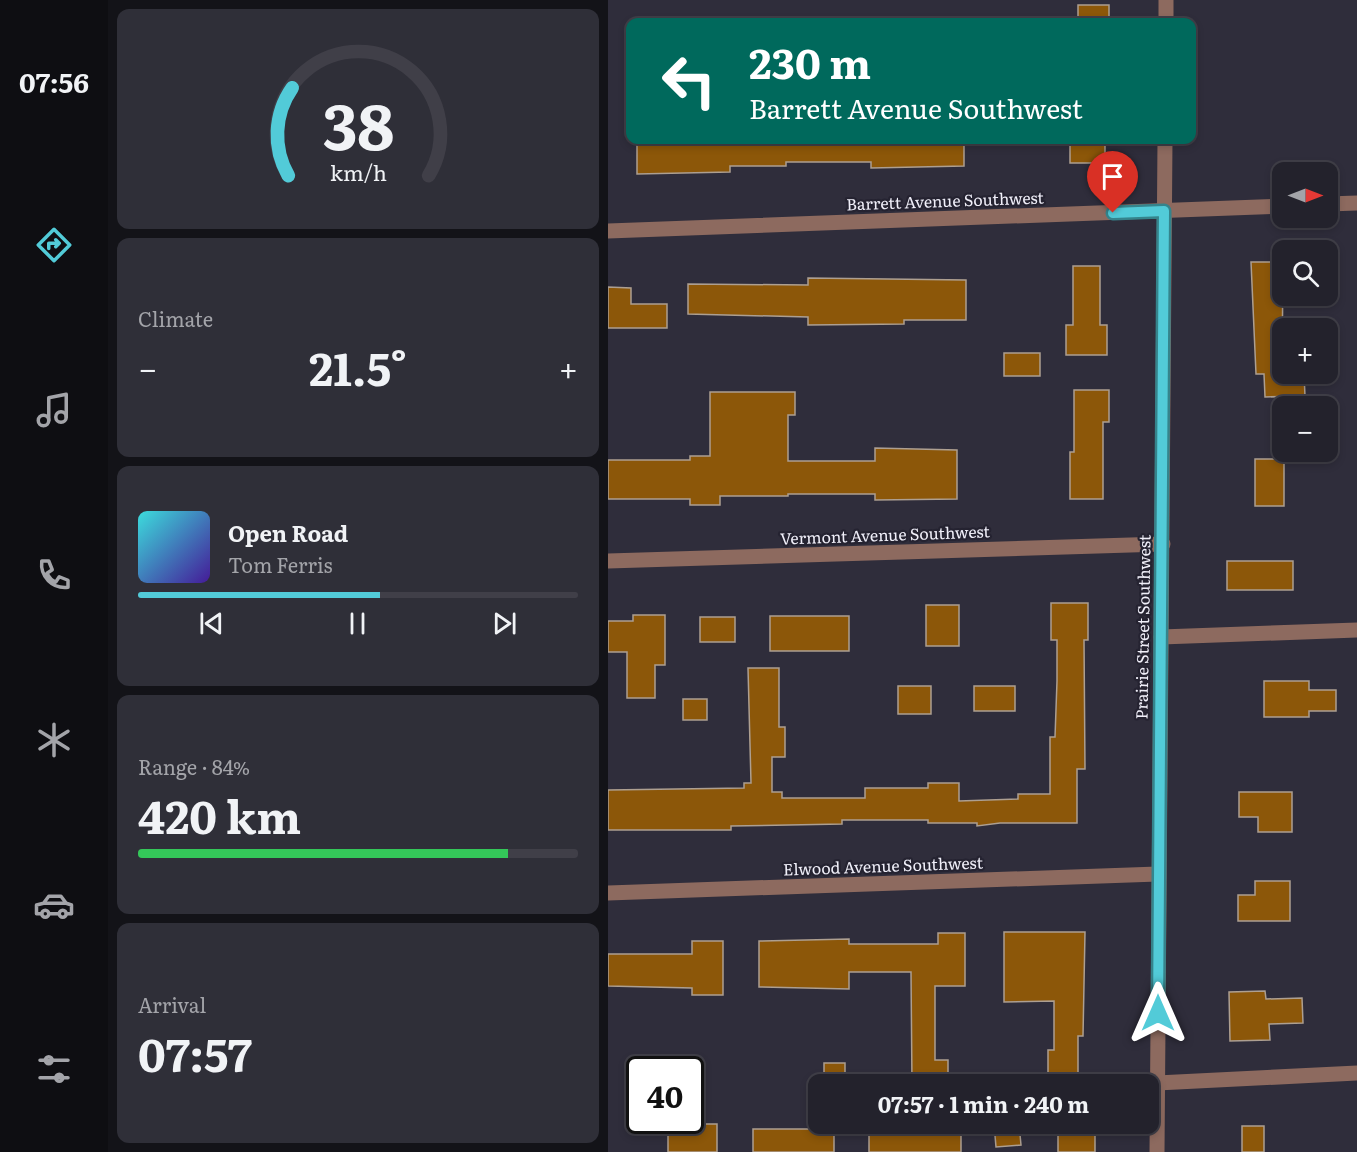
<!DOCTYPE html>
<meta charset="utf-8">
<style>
body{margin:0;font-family:Literata,serif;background:#2f2f38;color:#f1f3f6;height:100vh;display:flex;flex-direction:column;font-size:22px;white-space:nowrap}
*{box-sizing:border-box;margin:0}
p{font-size:20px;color:#a3a4a9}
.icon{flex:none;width:33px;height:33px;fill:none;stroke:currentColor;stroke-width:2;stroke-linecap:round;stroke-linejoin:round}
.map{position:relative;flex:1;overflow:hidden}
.sheet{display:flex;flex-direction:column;gap:9px;padding:9px;background:#131318;width:500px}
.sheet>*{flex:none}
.top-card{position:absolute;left:18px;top:18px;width:570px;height:126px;border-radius:12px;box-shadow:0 3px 9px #0003,0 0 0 2px #403f48;background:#00695c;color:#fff;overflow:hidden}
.needle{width:39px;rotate:90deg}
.controls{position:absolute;left:664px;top:162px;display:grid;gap:12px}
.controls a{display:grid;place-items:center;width:66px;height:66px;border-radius:12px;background:#23222c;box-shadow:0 3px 9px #0003,0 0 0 2px #403f48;font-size:30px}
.speed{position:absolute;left:18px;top:1056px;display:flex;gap:12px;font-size:30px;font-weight:700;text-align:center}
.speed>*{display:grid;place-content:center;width:78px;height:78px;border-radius:50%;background:#23222c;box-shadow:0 3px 9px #0003,0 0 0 2px #403f48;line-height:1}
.speed .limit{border:3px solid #111;border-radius:9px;background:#fff;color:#111}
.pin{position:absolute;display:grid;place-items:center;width:51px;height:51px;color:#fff;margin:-62px -26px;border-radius:50% 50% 50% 0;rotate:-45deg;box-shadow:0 0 6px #0007}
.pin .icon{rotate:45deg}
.me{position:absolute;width:66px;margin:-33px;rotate:0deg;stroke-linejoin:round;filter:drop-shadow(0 0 4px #0008)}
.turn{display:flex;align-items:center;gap:21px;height:126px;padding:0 24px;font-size:27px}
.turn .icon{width:78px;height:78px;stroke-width:2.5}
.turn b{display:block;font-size:42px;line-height:51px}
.big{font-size:45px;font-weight:700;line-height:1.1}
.sheet .tile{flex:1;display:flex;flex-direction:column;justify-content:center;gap:9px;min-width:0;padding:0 21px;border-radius:12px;background:#2f2f38}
.sheet .dial{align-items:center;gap:0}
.dial svg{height:156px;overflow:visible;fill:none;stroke:#403f48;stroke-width:7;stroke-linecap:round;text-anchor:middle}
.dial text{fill:#f1f3f6;stroke:none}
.song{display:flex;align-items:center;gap:18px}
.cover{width:72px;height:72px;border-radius:9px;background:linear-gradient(135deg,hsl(180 70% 55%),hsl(260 70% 35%))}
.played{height:6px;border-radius:3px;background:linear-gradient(90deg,#52cbd8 55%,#403f48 55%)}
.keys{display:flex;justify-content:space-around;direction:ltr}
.heat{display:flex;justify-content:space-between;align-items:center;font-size:33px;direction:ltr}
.charge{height:9px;border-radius:4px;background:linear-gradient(90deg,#34c759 84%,#403f48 0)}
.trip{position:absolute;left:200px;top:1074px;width:351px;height:60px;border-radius:12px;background:#23222c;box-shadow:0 3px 9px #0003,0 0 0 2px #403f48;font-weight:700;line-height:60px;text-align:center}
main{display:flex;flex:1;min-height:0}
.menu{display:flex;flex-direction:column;width:108px;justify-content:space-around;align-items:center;background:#0e0e12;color:#a3a4a9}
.menu .icon{width:42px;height:42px}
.menu .active{color:#52cbd8}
.menu b{font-size:27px;color:#f1f3f6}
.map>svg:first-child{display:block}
.building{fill:#8c5709;stroke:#ad9f91;stroke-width:1.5}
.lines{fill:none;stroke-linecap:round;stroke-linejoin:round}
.minor{stroke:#8d6a5f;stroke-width:15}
.tertiary{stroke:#8d6a5f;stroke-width:15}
.route-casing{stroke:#35848c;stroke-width:15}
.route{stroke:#52cbd8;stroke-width:10}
.labels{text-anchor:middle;stroke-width:4.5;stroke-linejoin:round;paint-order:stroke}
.street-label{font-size:16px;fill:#f0eff9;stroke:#252331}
</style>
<main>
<nav class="menu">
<b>07:56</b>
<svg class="icon active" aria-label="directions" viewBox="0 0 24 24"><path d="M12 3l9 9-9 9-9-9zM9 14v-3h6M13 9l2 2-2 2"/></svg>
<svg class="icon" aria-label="music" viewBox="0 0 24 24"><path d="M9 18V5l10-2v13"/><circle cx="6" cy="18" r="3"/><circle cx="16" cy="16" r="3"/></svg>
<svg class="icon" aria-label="phone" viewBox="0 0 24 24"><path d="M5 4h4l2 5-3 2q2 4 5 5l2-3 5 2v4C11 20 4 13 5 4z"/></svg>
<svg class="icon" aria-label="climate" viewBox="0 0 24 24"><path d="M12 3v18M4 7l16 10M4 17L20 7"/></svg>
<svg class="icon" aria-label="car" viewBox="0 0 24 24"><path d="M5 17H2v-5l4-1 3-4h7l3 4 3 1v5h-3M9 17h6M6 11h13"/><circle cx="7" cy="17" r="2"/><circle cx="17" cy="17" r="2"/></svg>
<svg class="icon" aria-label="filters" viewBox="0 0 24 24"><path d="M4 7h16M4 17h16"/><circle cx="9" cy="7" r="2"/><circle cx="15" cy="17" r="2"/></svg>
</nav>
<section class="sheet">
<div class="tile dial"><svg viewBox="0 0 100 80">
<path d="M14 69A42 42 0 1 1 86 69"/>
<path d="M14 69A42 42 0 0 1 16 24" stroke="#52cbd8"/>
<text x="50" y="56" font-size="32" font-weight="700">38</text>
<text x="50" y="72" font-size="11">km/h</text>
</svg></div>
<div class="tile"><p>Climate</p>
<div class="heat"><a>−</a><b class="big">21.5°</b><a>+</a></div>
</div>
<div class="tile">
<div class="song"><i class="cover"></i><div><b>Open Road</b><p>Tom Ferris</p></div></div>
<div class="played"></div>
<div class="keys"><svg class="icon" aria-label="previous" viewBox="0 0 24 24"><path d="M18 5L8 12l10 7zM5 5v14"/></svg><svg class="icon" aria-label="pause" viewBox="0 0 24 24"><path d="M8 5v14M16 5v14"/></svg><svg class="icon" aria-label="next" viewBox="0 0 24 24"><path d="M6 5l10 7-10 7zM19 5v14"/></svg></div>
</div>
<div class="tile"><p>Range · 84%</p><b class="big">420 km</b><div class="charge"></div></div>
<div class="tile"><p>Arrival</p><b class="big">07:57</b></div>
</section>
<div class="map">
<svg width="750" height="1152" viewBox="0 0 750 1152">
<rect width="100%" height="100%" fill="#2f2d3b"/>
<!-- building -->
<g class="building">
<rect x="470" y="5" width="31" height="17"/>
<path d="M29,140H356V166L263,168V162H178V166H122V172L29,174Z"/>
<rect x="462" y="140" width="35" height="23"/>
<path d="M643,262H675L674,375L696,374L697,396L657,397L656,374H648Z"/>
<path d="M465,266H492V325H499V355H458V325H465Z"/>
<path d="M200,278L358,280V320H296V324L200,325V317L80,314V284L200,285Z"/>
<path d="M0,287L23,288V304H59V328H0Z"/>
<rect x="396" y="353" width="36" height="23"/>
<path d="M466,390H501V422H495V499H462V452H466Z"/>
<path d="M102,392H187V415H180V461H267V448L349,450V499L267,500V494H180V496H112V505H82V499H0V460H82V456H102Z"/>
<rect x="647" y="459" width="29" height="47"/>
<rect x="619" y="561" width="66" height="29"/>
<path d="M443,603H480V640H476L477,769H469V823H392L369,826V823H320V820H234V824L123,826V830H0V790L136,788V783H143L140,668H171V727H177V757H164V792H174V798H257V788H320V783H351V801L410,799V794H442V737H447L449,681V640H443Z"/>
<rect x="318" y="605" width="33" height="41"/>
<path d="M25,615H57V665H47V698H19V652H0V621H25Z"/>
<rect x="162" y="616" width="79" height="35"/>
<rect x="92" y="617" width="35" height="25"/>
<path d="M656,681H701V690H728V711H701V717H656Z"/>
<rect x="290" y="686" width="33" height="28"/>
<rect x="366" y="686" width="41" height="25"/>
<rect x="75" y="699" width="24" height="21"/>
<path d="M631,792H684V832H650V817H631Z"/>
<path d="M647,881H682V921H630V895H647Z"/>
<path d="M396,932H477L475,1036H470V1084H440V1050H446V1001L396,1002Z"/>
<path d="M330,933H357V986H327V1060H340V1084H304L303,972H241V989L151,987V941L241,939V944H330Z"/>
<path d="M84,941H115V995H84V988L0,986V954H84Z"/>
<path d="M657,991L658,999L694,998L695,1023L661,1024L662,1040L622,1041L621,992Z"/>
<rect x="216" y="1063" width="21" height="21"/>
<path d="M60,1120H92V1124H109V1152H60Z"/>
<path d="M206,1124H226V1152H145V1129H206Z"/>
<path d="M386,1124H411L413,1145L388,1147Z"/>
<rect x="450" y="1125" width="37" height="27"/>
<path d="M353,1126V1152H261V1131H313V1127Z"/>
<rect x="634" y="1126" width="22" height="26"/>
</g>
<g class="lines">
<!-- minor -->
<g class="minor">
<path d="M720,204L750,203"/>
<path d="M0,231L675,206"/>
<path d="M0,561L555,544"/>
<path d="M553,637L750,630"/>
<path d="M0,893L550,874"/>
<path d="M549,1083L750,1073"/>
</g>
<!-- tertiary -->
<g class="tertiary">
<path d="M558,22V0"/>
<path d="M549,1152L557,140"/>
</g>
</g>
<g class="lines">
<!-- route casing -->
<g class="route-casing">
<path id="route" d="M505,213L556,211L550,1013"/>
</g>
<!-- route -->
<use href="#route" class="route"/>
</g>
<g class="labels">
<!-- street labels -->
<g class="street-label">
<text transform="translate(337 201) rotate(-2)" y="6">Barrett Avenue Southwest</text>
<text transform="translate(277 535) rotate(-2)" y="6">Vermont Avenue Southwest</text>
<text transform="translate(535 627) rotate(-89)" y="6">Prairie Street Southwest</text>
<text transform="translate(275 866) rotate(-2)" y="6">Elwood Avenue Southwest</text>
</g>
</g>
</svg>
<div class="controls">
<a><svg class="needle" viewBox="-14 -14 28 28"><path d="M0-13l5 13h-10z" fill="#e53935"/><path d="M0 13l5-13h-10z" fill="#a3a4a9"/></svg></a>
<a><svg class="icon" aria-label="search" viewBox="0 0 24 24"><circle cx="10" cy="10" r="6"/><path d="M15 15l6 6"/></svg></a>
<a>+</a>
<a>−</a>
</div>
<div class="speed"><div class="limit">40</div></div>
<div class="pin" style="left:505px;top:213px;background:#d93025"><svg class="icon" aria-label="arrive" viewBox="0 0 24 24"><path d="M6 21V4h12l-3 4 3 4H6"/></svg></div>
<svg class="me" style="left:550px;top:1013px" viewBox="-20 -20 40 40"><path d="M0-17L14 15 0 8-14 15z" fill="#52cbd8" stroke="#fff" stroke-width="4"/></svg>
<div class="trip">07:57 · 1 min · 240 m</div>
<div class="top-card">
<div class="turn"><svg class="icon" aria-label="left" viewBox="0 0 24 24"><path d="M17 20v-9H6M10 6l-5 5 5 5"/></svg><div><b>230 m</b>Barrett Avenue Southwest</div></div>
</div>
</div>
</main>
